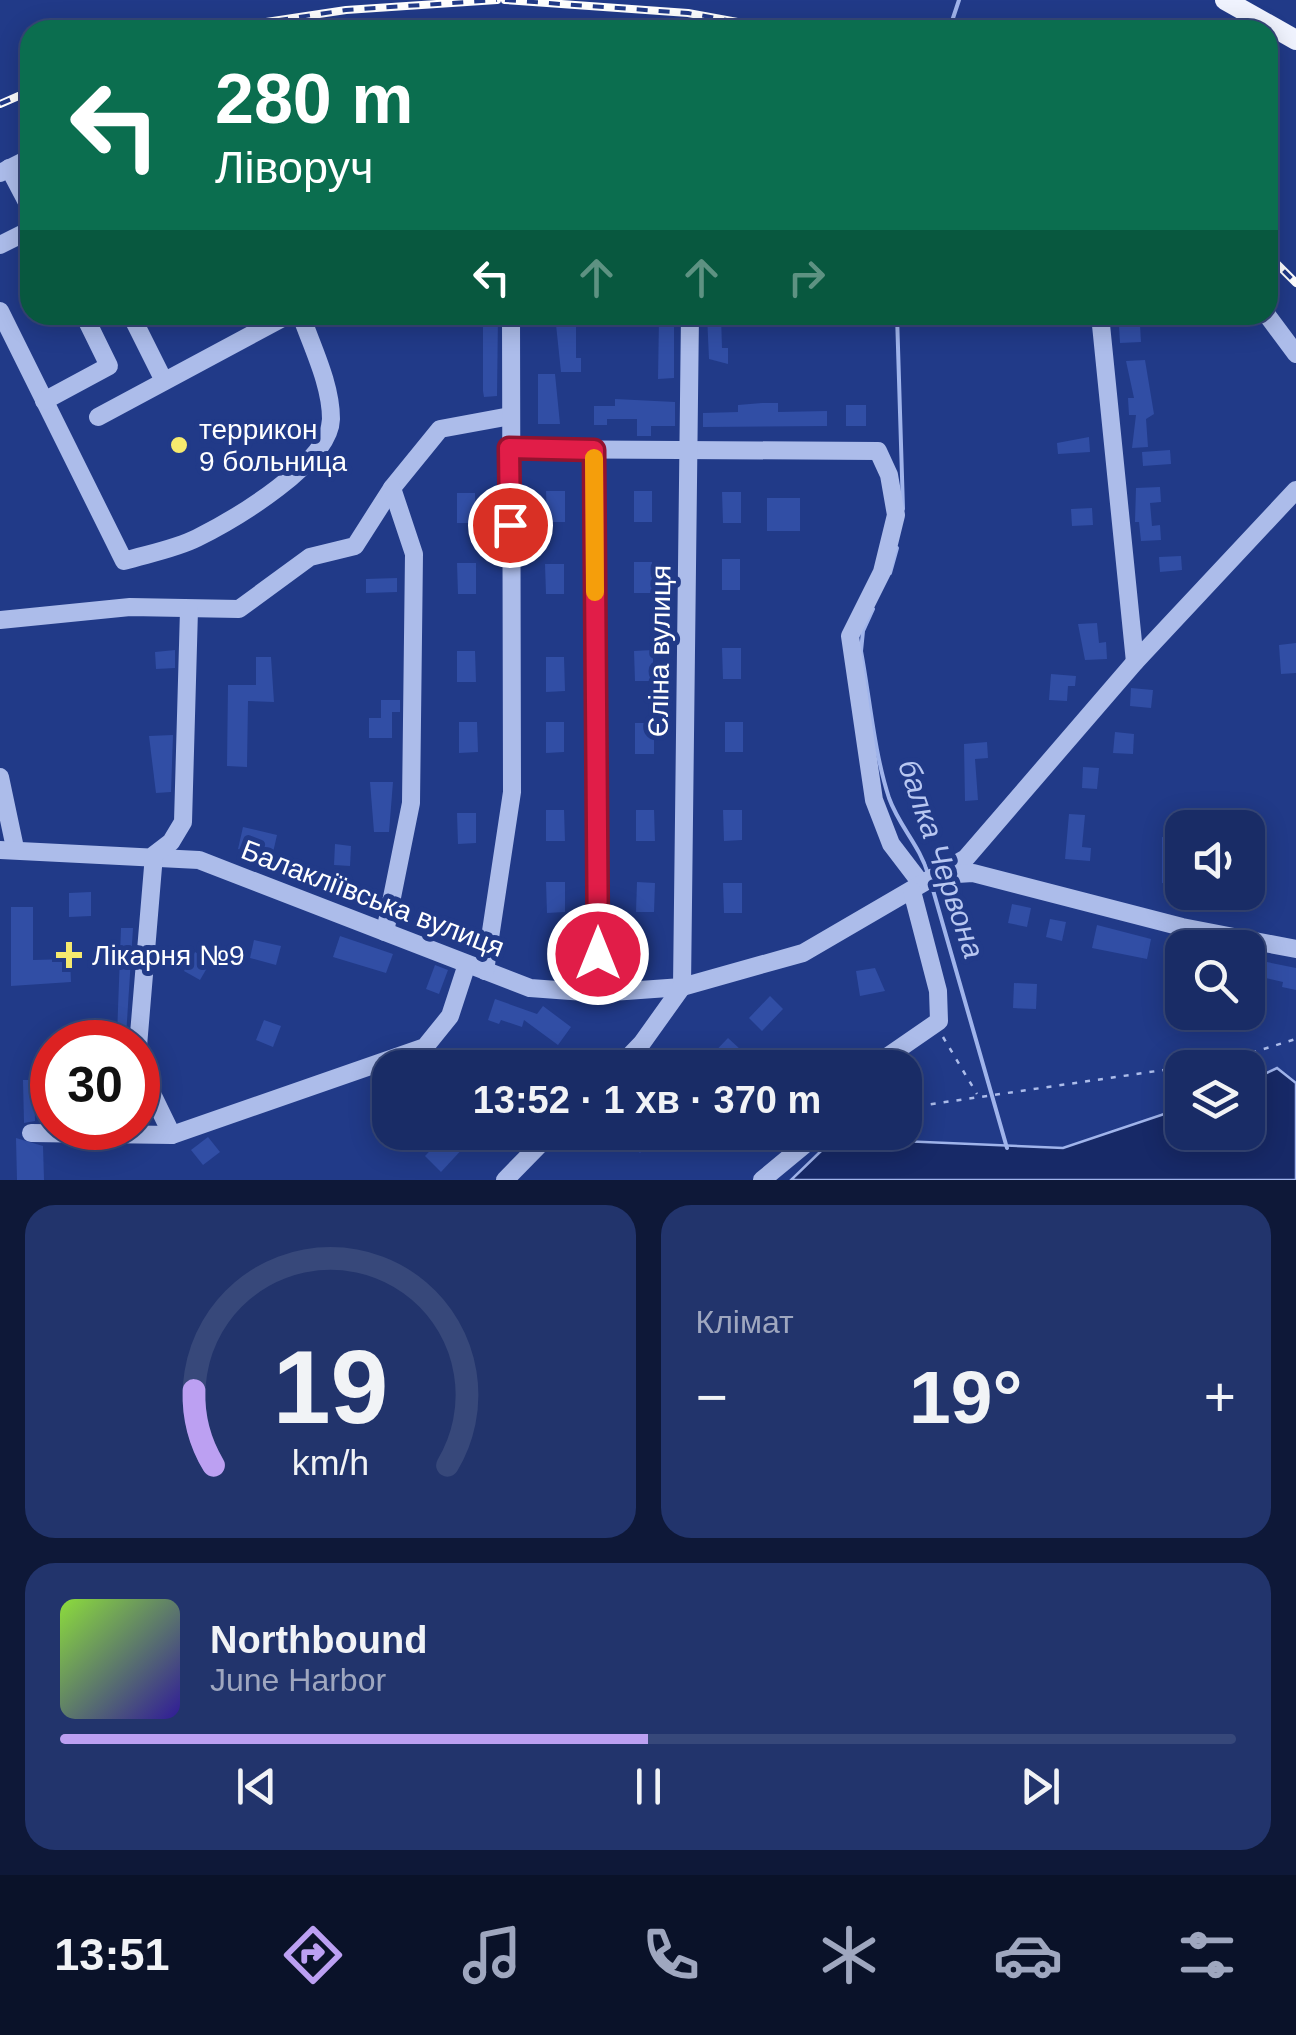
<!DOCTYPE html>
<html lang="uk">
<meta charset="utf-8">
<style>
body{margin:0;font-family:Arial,sans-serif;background:#22346c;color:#f1f3f6;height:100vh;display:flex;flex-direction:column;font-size:38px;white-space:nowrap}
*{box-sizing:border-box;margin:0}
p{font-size:32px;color:#9fa7bf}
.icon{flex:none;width:55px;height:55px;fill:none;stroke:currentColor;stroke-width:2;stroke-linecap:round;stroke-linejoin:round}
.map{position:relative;height:1180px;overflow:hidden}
.details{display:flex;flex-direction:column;gap:25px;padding:25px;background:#0e1838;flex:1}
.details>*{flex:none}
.hud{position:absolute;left:20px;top:20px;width:1258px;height:305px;border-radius:30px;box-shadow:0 5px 25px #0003,0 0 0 2px #37487a;background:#0b6e4f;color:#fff;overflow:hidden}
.tools{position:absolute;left:1165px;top:810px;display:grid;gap:20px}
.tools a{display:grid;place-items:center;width:100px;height:100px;border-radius:20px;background:#192c66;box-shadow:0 5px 25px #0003,0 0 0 2px #37487a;font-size:50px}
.speed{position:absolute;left:30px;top:1020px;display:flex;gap:20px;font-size:50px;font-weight:700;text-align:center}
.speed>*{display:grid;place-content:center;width:130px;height:130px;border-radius:50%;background:#192c66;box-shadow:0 5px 25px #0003,0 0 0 2px #37487a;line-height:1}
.speed .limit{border:15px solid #d22;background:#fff;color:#111}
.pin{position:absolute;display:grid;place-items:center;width:85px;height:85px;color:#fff;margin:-42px;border:5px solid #fff;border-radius:50%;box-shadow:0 2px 10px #0007}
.me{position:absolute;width:110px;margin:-55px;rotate:0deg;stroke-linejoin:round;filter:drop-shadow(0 0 8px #0008)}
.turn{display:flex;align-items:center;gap:35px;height:210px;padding:0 30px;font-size:45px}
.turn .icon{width:130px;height:130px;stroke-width:2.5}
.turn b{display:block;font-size:70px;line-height:85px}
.lanes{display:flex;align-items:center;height:95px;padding:0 30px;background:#0003;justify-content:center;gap:50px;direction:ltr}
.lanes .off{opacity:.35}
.big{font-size:75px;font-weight:700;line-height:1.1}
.details .card{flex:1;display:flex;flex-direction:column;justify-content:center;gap:15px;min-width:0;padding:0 35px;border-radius:30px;background:#22346c}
.details .dial{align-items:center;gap:0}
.dial svg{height:260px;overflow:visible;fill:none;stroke:#37487a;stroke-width:7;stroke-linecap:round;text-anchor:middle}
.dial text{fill:#f1f3f6;stroke:none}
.song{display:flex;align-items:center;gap:30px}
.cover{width:120px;height:120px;border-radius:15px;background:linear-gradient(135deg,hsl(90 70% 55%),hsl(250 70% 35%))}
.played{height:10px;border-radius:5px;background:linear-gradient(90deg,#bca0f2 50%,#37487a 50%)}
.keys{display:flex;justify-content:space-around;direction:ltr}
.heat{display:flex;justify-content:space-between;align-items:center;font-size:55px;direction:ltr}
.details .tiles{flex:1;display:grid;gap:25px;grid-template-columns:1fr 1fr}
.card:last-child{grid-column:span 2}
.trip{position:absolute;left:372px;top:1050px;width:550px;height:100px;border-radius:30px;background:#192c66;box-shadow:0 5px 25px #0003,0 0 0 2px #37487a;font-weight:700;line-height:100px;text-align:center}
.menu{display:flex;height:160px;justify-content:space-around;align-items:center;background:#0a1229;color:#9fa7bf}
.menu .icon{width:70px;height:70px}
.menu .current{color:#bca0f2}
.menu b{font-size:45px;color:#f1f3f6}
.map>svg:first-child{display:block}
.water{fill:#172967;stroke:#a0b4eb;stroke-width:2.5}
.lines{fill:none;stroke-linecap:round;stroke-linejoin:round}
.stream{stroke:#a0b4eb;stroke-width:4}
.building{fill:#314ea5}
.path{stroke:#acbcea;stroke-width:2.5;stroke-dasharray:5 8;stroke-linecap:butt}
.minor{stroke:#acbcea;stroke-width:18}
.major{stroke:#f0f3fe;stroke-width:20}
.rail-casing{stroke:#fff;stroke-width:8}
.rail{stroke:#213a88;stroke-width:4;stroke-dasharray:11;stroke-linecap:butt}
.route-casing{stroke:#92132f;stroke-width:25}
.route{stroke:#e11d48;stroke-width:18}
.slow{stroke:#f59e0b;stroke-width:18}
.poi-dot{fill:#f6ea6e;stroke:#213a88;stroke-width:4}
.labels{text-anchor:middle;stroke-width:10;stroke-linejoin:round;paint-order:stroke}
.poi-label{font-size:28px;fill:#fff;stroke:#213a88;text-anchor:start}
.street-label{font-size:28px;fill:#fff;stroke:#213a88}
.water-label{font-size:30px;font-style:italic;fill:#b8c7f1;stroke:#213a88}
</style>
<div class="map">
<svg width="1296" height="1180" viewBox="0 0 1296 1180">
<rect width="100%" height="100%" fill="#213a88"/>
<!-- water -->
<path class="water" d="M1277,1068L1296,1083V1180H791L821,1151L877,1140L1063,1148L1182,1108V1132H1248V1082Z"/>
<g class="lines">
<!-- stream -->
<g class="stream">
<path d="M949,30L959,0"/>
<path d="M897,315L903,509"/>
<path d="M890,573L897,548"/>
<path d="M873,609L863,631L861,651C870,699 874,752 889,798C899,826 920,846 928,874"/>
<path d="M931,883L1007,1148"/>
</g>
</g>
<!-- building -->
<g class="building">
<path d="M483,315H498L497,396L484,397L483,391Z"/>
<path d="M555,315H576V358H581V372H561Z"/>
<path d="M707,315H721L722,348H728V364L709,359Z"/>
<path d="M659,318H674V378L658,379Z"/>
<path d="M1140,325L1141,342L1120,343L1119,326Z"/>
<path d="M1145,360L1154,414L1146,419L1148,447L1132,448L1136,415H1129L1128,398H1134L1126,361Z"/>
<path d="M538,374H555L560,424H538Z"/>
<path d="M615,399L675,402V426H651V436H637V419H607V425H594V406H615Z"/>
<path d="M762,403H778V412L827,411V426L703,427V413L738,412V405Z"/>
<rect x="846" y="405" width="20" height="21"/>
<path d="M1089,437L1090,452L1058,454L1057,443Z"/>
<path d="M1170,450L1171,464L1143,466L1142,452Z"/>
<path d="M1160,487L1161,502L1150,503L1152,526L1160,525L1161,540L1141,541L1139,522H1135L1136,488Z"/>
<path d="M546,491H565V522H547Z"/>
<rect x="634" y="491" width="18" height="31"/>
<path d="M722,492H741V523H723Z"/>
<path d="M457,493H475L476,523H457Z"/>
<rect x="767" y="498" width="33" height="33"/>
<path d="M1092,508L1093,525L1072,526L1071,509Z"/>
<path d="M1181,556L1182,570L1160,572L1159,557Z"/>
<rect x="722" y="559" width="18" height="31"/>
<rect x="634" y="562" width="18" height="31"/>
<path d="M457,563H476V594H458Z"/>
<path d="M545,564H564V594H546Z"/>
<path d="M397,578V592L366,593V579Z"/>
<path d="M1097,623L1099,643L1106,642L1107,659L1085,660L1078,624Z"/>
<path d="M1296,643V673L1281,674L1279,645Z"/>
<path d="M722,648H741V679H723Z"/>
<path d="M175,650V668L156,669L155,652Z"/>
<path d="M653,650V681H635L634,651Z"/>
<path d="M457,651H475L476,682H457Z"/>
<path d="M256,657H271L274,702L248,701L247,767L227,766L228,685H256Z"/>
<path d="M546,657H564L565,691L546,692Z"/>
<path d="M1051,674L1076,676L1075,686H1068L1067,701L1049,700Z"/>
<path d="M1131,688L1153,690L1151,708L1130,706Z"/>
<path d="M381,700H400V712H392V738H369V718H381Z"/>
<path d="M459,722H477L478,752L459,753Z"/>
<path d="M546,722H564V752L546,753Z"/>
<rect x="725" y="722" width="18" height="30"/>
<rect x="635" y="723" width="19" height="31"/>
<path d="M1115,732L1134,734L1133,754L1113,753Z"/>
<path d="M173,735L171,792L156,793L149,736Z"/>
<path d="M987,742L988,758L975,759L978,800L965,801L964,744Z"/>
<path d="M1083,767L1099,768L1097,789L1082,788Z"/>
<path d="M370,782H393L389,832H374Z"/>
<path d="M546,810H564L565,841H546Z"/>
<path d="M636,810H654L655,841H636Z"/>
<path d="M723,810H742V840L724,841Z"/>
<path d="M457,813H476V843L458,844Z"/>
<path d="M1069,814L1085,815L1082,847L1091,848L1090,861L1065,859Z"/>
<path d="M243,827L277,835L272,857L238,849Z"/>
<path d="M1162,837L1178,838L1177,861L1182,862V885L1162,883Z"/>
<path d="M335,844L351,846L350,866L334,865Z"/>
<path d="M546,882H565V912L547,913Z"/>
<path d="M637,882L655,883L654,912H636Z"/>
<path d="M723,883H742V913H724Z"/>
<path d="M91,892V916L69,917V893Z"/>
<path d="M1012,904L1031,908L1027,927L1008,923Z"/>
<path d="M11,907H33V960L70,959L71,982L11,986Z"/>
<path d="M1050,919L1066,922L1062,941L1046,937Z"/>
<path d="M1097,925L1151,939L1147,959L1092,948Z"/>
<path d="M121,928H133L126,1036H117Z"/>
<path d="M340,936L393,954L386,973L333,957Z"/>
<path d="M254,940L281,946L276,965L250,958Z"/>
<path d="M195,952L211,961L200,980L184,971Z"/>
<path d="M1252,959L1296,968V990L1282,987L1283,982L1249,974Z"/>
<path d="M435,965L448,970L439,994L426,989Z"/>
<path d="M875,968L885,991L860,996L856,971Z"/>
<path d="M1014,983L1037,984L1036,1009L1013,1008Z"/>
<path d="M770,996L783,1009L762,1031L749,1018Z"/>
<path d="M495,999L537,1014L543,1006L571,1027L558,1045L524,1020L522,1027L501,1020L499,1024L488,1020Z"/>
<path d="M264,1020L281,1026L273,1047L256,1040Z"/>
<path d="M728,1038L741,1050L724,1068H711L705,1062Z"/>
<path d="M23,1080H34L35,1121L24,1123Z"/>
<path d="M448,1132H478L441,1172L425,1156Z"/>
<path d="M635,1132H660L640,1153L627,1140Z"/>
<path d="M208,1137L220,1152L203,1165L191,1150Z"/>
<path d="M16,1138L43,1146L44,1180H17Z"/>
</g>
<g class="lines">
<!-- path -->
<g class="path">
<path d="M943,1037L977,1094"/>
<path d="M905,1108L1225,1061L1296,1039"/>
</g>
<!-- minor -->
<g class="minor">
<path d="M9,168L30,208"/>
<path d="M0,173L30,158"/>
<path d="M0,245L30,230"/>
<path d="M0,311L124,561C147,554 175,549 197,538C235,519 330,463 331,419C331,384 312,347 301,315"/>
<path d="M131,315L164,381"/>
<path d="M1100,315L1135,662"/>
<path d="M1267,315L1296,354"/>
<path d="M44,401L109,366L84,315"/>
<path d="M98,417L288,315"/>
<path d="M509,449L878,451L889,475L896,515L882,572L850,636L874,800L891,844L920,882"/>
<path d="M594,450L598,993"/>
<path d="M0,620L130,607L239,609L310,557L355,546L392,488L440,429L510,416"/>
<path d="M0,777L15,848"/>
<path d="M0,850L199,860L530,988L598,993L682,987L803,953L966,858L1135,662L1296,490"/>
<path d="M940,875L973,873L1182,927L1296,949"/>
<path d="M385,932L411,803L414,554L392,488"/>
<path d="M485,971L512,792L511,315"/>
<path d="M138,1046L154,855L171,842L183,822L189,610"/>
<path d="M138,1065L172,1135"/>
<path d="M618,1068L642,1043L682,987L690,315"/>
<path d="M871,1068L939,1021L938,991L912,891"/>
<path d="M31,1133L172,1135L425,1047L450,1016L467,964"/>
<path d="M505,1180L552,1132"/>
<path d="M762,1180L820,1132"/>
</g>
<!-- major -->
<path class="major" d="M1225,0L1296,40"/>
<!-- rail casing -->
<g class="rail-casing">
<g id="rail">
<path d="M505,0L688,13L782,30"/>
<path d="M212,30L346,10L497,0"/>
<path d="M0,104L30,91"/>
<path d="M1268,255L1296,283"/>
</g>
</g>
<!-- rail -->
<use href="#rail" class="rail"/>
</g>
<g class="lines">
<!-- route casing -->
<g class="route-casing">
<path id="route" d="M510,525L509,448L594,450L598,954"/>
</g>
<!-- route -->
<use href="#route" class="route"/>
<!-- slow -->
<path class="slow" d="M594,458L595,592"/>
</g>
<!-- markers -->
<g class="poi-dot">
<circle cx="179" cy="445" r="10"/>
<path d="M64 940h10v10h10v10h-10v10h-10v-10h-10v-10h10z"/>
</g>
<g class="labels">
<!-- poi labels -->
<g class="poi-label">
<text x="199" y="439">террикон<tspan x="199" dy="32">9 больница</tspan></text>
<text x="92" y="965">Лікарня №9</text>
</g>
<!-- street labels -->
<g class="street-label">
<text transform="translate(659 651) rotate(-89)" y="10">Єліна вулиця</text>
<text transform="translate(373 898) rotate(21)" y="10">Балакліївська вулиця</text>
</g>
<!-- water labels -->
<g class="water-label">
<text transform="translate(941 859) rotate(71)" y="10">балка Червона</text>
</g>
</g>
</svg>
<div class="tools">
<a><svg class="icon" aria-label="sound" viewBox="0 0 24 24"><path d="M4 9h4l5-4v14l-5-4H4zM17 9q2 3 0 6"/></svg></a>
<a><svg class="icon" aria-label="search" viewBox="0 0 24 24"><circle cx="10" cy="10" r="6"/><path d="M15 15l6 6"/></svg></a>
<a><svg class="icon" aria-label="layers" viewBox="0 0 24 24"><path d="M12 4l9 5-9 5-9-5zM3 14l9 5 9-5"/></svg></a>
</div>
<div class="speed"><div class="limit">30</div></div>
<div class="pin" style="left:510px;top:525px;background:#d93025"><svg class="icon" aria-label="arrive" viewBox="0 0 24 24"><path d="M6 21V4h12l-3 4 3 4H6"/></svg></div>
<svg class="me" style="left:598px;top:954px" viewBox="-20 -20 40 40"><circle r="17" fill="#e11d48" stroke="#fff" stroke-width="3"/><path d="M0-11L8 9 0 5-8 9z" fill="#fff"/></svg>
<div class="trip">13:52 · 1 хв · 370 m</div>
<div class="hud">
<div class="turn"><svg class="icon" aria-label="left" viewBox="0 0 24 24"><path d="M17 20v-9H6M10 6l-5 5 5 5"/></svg><div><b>280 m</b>Ліворуч</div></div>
<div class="lanes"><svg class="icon" aria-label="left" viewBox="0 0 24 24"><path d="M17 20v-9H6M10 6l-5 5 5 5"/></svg><svg class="icon off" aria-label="ahead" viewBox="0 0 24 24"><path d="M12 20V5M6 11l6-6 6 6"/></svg><svg class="icon off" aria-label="ahead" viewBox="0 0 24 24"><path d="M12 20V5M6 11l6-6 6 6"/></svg><svg class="icon off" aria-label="right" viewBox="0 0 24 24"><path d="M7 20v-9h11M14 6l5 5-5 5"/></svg></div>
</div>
</div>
<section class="details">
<div class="tiles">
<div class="card dial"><svg viewBox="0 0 100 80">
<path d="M14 69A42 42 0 1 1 86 69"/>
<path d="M14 69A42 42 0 0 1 8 46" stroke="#bca0f2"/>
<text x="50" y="56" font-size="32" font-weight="700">19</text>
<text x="50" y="72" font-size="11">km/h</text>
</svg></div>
<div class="card"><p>Клімат</p>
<div class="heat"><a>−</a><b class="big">19°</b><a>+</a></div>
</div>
<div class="card">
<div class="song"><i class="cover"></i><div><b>Northbound</b><p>June Harbor</p></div></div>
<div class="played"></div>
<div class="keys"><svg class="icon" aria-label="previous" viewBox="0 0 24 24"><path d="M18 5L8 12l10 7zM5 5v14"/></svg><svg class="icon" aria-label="pause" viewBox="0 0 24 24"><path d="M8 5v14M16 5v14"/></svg><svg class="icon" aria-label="next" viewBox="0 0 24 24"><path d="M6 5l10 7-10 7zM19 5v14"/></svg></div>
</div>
</div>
</section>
<nav class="menu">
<b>13:51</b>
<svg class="icon current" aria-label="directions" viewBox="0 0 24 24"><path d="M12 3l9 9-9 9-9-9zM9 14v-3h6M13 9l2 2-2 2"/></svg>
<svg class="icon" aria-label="music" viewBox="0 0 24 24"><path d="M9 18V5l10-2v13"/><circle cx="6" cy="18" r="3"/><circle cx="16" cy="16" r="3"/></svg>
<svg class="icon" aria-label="phone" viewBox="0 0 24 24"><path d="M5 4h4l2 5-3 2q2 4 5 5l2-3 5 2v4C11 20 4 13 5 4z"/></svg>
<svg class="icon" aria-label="climate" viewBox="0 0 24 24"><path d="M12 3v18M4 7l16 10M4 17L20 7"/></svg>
<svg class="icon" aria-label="car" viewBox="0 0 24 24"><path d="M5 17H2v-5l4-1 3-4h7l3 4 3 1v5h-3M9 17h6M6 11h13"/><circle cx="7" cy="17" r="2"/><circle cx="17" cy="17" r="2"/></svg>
<svg class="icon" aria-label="filters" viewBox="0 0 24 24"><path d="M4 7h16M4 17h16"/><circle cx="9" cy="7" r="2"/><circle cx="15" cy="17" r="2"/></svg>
</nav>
